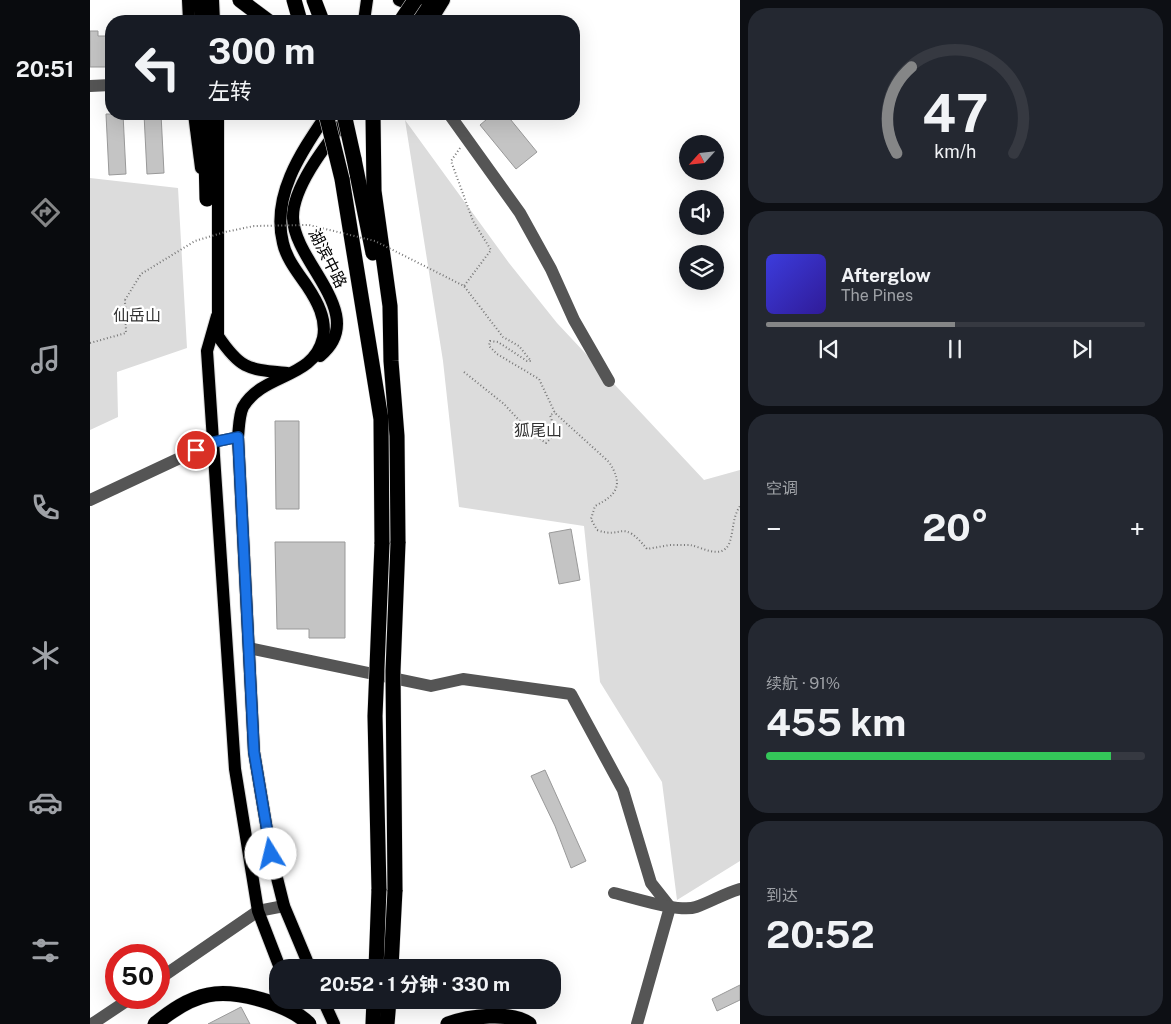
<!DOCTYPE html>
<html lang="zh">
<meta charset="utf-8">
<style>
body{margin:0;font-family:"Public Sans","Noto Sans SC",sans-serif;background:#242831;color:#f1f3f6;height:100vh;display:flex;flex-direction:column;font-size:19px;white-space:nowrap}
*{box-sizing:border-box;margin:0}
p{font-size:16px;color:#9ea1a6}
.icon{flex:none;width:28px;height:28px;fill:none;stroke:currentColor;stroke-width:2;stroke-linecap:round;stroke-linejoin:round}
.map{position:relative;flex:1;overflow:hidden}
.drawer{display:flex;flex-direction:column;gap:8px;padding:8px;background:#0d0f14;width:431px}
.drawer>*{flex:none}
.hud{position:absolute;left:15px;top:15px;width:475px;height:105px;border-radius:20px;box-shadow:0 5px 20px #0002;background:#171b24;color:#f1f3f6;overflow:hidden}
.needle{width:32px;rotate:243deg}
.fabs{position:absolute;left:589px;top:135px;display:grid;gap:10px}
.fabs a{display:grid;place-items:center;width:45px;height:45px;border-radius:50%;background:#171b24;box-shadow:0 5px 20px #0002;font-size:25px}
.speed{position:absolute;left:15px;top:944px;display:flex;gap:10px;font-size:25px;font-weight:700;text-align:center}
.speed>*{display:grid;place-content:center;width:65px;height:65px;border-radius:50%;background:#171b24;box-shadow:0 5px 20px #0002;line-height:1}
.speed .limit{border:8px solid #d22;background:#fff;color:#111}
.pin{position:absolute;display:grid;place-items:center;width:42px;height:42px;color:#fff;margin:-21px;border:2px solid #fff;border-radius:50%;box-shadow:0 1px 5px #0007}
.me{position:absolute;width:55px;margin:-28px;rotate:351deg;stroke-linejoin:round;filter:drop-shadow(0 0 4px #0008)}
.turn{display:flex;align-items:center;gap:18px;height:105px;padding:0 20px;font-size:22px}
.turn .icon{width:65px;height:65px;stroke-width:2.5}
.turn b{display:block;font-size:35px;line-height:42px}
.big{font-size:38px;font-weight:700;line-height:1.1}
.drawer .tile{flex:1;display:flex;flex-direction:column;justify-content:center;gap:8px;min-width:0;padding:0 18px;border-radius:20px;background:#242831}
.drawer .dial{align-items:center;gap:0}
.dial svg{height:130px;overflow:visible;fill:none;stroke:#363941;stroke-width:7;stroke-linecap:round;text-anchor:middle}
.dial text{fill:#f1f3f6;stroke:none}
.song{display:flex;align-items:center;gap:15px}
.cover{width:60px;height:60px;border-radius:8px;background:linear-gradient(135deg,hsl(240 70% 55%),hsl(250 70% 35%))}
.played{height:5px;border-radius:2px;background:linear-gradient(90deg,#858687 50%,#363941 50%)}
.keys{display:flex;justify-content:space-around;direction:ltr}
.heat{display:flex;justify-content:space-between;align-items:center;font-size:28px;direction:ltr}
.charge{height:8px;border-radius:4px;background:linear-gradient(90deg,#34c759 91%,#363941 0)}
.trip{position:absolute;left:179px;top:959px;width:292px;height:50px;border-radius:20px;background:#171b24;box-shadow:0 5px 20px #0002;font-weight:700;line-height:50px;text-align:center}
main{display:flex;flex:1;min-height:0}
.menu{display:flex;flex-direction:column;width:90px;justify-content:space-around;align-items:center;background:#090b0e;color:#9ea1a6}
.menu .icon{width:35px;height:35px}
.menu .selected{color:#858687}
.menu b{font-size:22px;color:#f1f3f6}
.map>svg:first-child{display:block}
.green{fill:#dcdcdc}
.building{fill:#c4c4c4;stroke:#999}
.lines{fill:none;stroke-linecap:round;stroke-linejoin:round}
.major-casing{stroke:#dbdbdb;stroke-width:14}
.highway-casing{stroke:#dbdbdb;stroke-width:16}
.path{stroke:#777;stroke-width:2;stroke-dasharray:1 2.5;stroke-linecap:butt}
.minor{stroke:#555;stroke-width:12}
.major{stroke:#000;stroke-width:12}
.highway{stroke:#000;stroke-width:15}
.highway-bridge-casing{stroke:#dbdbdb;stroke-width:16;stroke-linecap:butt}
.path-bridge{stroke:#777;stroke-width:2;stroke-dasharray:1 2.5;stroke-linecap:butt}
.highway-bridge{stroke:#000;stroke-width:15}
.route-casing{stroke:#114b97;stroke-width:12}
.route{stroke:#1a73e8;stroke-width:9}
.labels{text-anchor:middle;stroke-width:4.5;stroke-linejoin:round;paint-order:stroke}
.street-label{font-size:16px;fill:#000;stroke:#fff}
.park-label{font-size:16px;fill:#333;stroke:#fff}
</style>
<main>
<nav class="menu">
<b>20:51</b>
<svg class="icon selected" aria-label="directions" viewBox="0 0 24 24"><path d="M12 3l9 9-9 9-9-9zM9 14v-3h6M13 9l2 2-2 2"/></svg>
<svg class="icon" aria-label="music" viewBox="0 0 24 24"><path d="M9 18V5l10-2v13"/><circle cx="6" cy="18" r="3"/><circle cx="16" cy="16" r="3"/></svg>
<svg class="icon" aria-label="phone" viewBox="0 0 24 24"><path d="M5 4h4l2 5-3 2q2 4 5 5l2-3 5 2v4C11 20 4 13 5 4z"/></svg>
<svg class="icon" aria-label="climate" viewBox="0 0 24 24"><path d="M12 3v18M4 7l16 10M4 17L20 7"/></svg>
<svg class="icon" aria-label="car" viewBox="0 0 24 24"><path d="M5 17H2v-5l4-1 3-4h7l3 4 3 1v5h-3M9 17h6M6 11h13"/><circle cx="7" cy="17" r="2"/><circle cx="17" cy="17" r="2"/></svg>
<svg class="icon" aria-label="filters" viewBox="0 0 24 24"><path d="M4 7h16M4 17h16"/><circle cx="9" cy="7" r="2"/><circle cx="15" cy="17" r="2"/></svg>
</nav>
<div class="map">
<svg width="650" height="1024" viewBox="0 0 650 1024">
<rect width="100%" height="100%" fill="#fff"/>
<!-- green -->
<g class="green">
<path d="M315,120L419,263L467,323L614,480L650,470V861L587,900L572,782L510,682L494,526L369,507L353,361Z"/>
<path d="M0,178L88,188L97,348L27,372L28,417L0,430Z"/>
</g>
<!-- building -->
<g class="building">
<path d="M0,31H8V36H21V67H0Z"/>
<path d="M16,114H33L36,174L19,175Z"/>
<path d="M54,114H71L74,173L57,174Z"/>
<path d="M403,114H416L447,152L426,169L390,125Z"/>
<path d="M185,421H209V509H186Z"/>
<path d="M481,529L490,580L469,584L459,533Z"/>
<path d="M185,542H255V638H219V629H187Z"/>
<path d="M455,770L496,861L481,868L465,826L441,776Z"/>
<path d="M650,985V1000L627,1011L622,999Z"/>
<path d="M151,1007L160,1024H118Z"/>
</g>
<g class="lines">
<!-- major casing -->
<g class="major-casing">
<g id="major">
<path d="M98,0L99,21"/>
<path d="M123,0L124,21"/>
<path d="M309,0L321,5H340"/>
<path d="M274,21L277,0"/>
<path d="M327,21L342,1"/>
<path d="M341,21L354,0"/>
<path d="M104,114L111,168"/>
<path d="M128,114V336C151,370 158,369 197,373"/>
<path d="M127,316L117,351L145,769L168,911L190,968"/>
<path d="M230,356C280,315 204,263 203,218C202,186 240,140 259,115"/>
<path d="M220,968L194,906L181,854L164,752L148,437C149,428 149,415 153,407C174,372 223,380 233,338C237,319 227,301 217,286C208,273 196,258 193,243C181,195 212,151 237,114"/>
<path d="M203,1000L212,1021"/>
<path d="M233,1000L244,1024"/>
</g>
</g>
<!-- highway casing -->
<g class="highway-casing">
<g id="highway">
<path d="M111,0L112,21"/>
<path d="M150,0L178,21"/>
<path d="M204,0L210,21"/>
<path d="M224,0L232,21"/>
<path d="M115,114L117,199"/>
<path d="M283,114L284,191L300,306L301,361L307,436L308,543"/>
<path d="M264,159L283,253"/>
<path d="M252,179L291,419L292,544"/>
<path d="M286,968L289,889"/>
<path d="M301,968L305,890"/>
<path d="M283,1024L284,1000"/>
<path d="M297,1024L299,1000"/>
<path d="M358,1024C379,1016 420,1011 439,1024"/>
</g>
</g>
<!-- path -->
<g class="path">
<path d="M370,148L361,161L383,221L401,250L374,286"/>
<path d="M0,343L36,333L35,300"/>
<path d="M374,372L414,404L441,433L456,443L466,433L460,415L465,413"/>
<path d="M580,545C586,545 593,545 600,545C612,547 631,560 639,544C644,531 642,518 650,506"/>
</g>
<!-- minor -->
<g class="minor">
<path d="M0,86L21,85"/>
<path d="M359,114L430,213L461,269L484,320L519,381"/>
<path d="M0,500L124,442L148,437"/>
<path d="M159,648L341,686L373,679L481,694L533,790L561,883L580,907L547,1024"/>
<path d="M524,893C542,897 589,913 606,907C621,902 633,894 650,889"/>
<path d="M69,979L168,911L194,906"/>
<path d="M2,1024L41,998"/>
</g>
<!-- major -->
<use href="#major" class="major"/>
<!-- highway -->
<use href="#highway" class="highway"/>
<!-- highway-bridge casing -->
<g class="highway-bridge-casing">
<g id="highway-bridge">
<path d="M311,21L325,0"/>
<path d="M236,114L252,179"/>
<path d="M254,114L264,159"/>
<path d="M289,889L285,716L292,544"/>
<path d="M305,890L303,671L308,543"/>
<path d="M65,1024C81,1011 98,999 118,995C146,989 199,1004 219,1024"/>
</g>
</g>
<!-- path-bridge -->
<path class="path-bridge" d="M35,300L51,274L105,241L135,232L164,226L219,225L285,241L374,286L413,337L429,346L441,361H437L408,342L400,341L399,346L407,354L449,379L465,413L519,462C534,485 527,495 505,506L501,519L507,530C533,540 531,517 557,549L580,545"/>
<!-- highway-bridge -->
<use href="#highway-bridge" class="highway-bridge"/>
</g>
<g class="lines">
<!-- route casing -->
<g class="route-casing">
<path id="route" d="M106,450L124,442L148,437L164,752L181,854"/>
</g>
<!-- route -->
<use href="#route" class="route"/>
</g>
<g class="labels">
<!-- street labels -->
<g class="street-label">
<text transform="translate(238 258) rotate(63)" y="6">湖滨中路</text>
</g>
<!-- park labels -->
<g class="park-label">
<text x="47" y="321">仙岳山</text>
<text x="448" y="436">狐尾山</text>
</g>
</g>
</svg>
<div class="fabs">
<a><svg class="needle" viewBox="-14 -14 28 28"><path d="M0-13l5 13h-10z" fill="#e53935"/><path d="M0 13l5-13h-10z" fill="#9ea1a6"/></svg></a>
<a><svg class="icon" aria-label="sound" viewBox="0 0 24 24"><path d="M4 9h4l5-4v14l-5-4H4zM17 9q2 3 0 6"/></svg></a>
<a><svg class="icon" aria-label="layers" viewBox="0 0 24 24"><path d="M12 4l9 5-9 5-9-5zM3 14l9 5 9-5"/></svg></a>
</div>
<div class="speed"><div class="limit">50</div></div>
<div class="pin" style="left:106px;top:450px;background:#d93025"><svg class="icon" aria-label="arrive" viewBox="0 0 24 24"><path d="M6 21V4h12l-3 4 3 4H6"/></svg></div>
<svg class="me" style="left:181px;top:854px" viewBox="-20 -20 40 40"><circle r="19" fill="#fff"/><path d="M0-13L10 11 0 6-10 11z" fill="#1a73e8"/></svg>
<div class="trip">20:52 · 1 分钟 · 330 m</div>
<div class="hud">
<div class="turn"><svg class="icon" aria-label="left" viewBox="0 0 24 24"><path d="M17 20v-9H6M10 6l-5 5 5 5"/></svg><div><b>300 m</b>左转</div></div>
</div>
</div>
<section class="drawer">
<div class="tile dial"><svg viewBox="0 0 100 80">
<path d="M14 69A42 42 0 1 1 86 69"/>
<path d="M14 69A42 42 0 0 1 23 16" stroke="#858687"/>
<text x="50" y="56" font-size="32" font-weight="700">47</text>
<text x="50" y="72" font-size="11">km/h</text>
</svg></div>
<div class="tile">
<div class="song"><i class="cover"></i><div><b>Afterglow</b><p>The Pines</p></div></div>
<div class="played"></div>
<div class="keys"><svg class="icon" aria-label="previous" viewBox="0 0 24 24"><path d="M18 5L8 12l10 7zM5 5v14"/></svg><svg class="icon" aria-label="pause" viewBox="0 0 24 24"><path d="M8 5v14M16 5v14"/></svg><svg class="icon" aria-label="next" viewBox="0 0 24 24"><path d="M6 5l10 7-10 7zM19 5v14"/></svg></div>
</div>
<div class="tile"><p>空调</p>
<div class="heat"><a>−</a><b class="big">20°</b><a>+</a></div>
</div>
<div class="tile"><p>续航 · 91%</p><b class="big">455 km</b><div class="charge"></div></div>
<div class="tile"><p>到达</p><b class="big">20:52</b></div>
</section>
</main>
